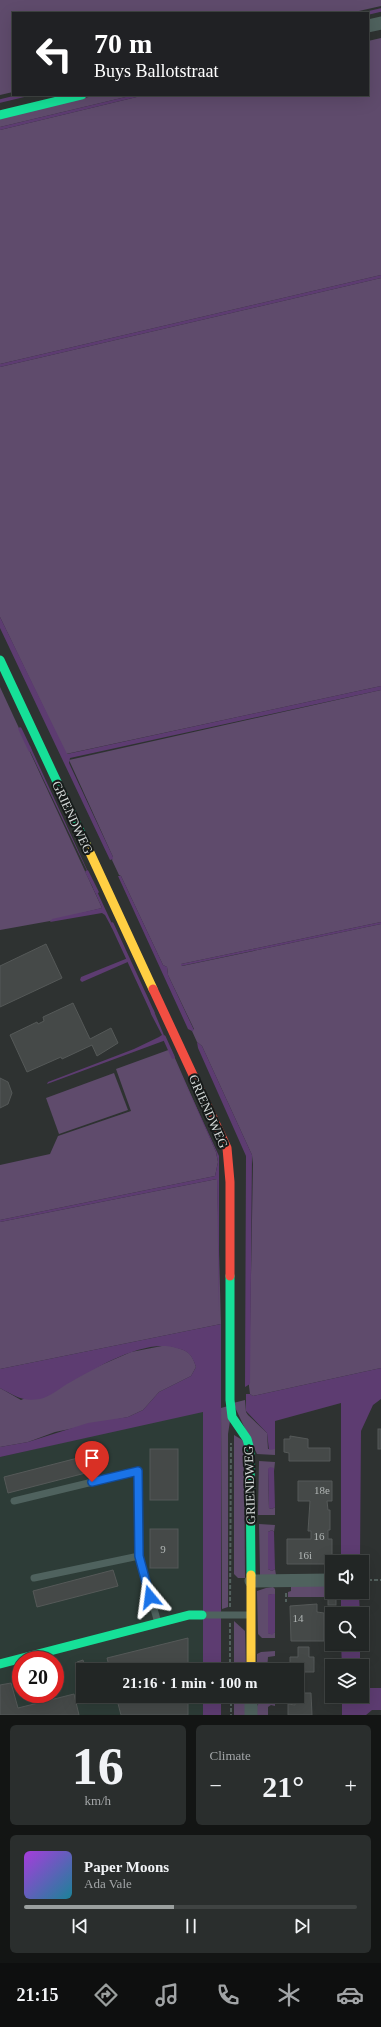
<!DOCTYPE html>
<meta charset="utf-8">
<style>
body{margin:0;font-family:"Times New Roman",serif;background:#2a2e2d;color:#f1f3f6;height:100vh;display:flex;flex-direction:column;font-size:15px;white-space:nowrap}
*{box-sizing:border-box;margin:0}
p{font-size:13px;color:#a2a5a7}
.icon{flex:none;width:22px;height:22px;fill:none;stroke:currentColor;stroke-width:2;stroke-linecap:round;stroke-linejoin:round}
.map{position:relative;height:1715px;overflow:hidden}
.panel{display:flex;flex-direction:column;gap:10px;padding:10px;background:#131514;flex:1}
.panel>*{flex:none}
.hud{position:absolute;left:12px;top:12px;width:357px;height:84px;border-radius:0px;box-shadow:0 4px 16px #0002,0 0 0 1px #3f4342;background:#202124;color:#fff;overflow:hidden}
.controls{position:absolute;left:325px;top:1555px;display:grid;gap:8px}
.controls a{display:grid;place-items:center;width:44px;height:44px;border-radius:0px;background:#222625;box-shadow:0 4px 16px #0002,0 0 0 1px #3f4342;font-size:20px}
.speed{position:absolute;left:12px;top:1651px;display:flex;gap:8px;font-size:20px;font-weight:700;text-align:center}
.speed>*{display:grid;place-content:center;width:52px;height:52px;border-radius:50%;background:#222625;box-shadow:0 4px 16px #0002,0 0 0 1px #3f4342;line-height:1}
.speed .limit{border:6px solid #d22;background:#fff;color:#111}
.pin{position:absolute;display:grid;place-items:center;width:34px;height:34px;color:#fff;margin:-41px -17px;border-radius:50% 50% 50% 0;rotate:-45deg;box-shadow:0 0 4px #0007}
.pin .icon{rotate:45deg}
.me{position:absolute;width:44px;margin:-22px;rotate:344deg;stroke-linejoin:round;filter:drop-shadow(0 0 3px #0008)}
.turn{display:flex;align-items:center;gap:14px;height:84px;padding:0 16px;font-size:18px}
.turn .icon{width:52px;height:52px;stroke-width:2.5}
.turn b{display:block;font-size:28px;line-height:34px}
.big{font-size:30px;font-weight:700;line-height:1.1}
.panel .card{flex:1;display:flex;flex-direction:column;justify-content:center;gap:6px;min-width:0;padding:0 14px;border-radius:6px;background:#2a2e2d}
.panel .dial{align-items:center;gap:0}
.dial b{font-size:52px;line-height:1}
.song{display:flex;align-items:center;gap:12px}
.cover{width:48px;height:48px;border-radius:6px;background:linear-gradient(135deg,hsl(280 70% 55%),hsl(190 70% 35%))}
.played{height:4px;border-radius:2px;background:linear-gradient(90deg,#9a9f9e 45%,#3f4342 45%)}
.keys{display:flex;justify-content:space-around;direction:ltr}
.heat{display:flex;justify-content:space-between;align-items:center;font-size:22px;direction:ltr}
.panel .tiles{flex:1;display:grid;gap:10px;grid-template-columns:1fr 1fr}
.card:last-child{grid-column:span 2}
.trip{position:absolute;left:76px;top:1663px;width:228px;height:40px;border-radius:0px;background:#222625;box-shadow:0 4px 16px #0002,0 0 0 1px #3f4342;font-weight:700;line-height:40px;text-align:center}
.dock{display:flex;height:64px;justify-content:space-around;align-items:center;background:#0e0f0f;color:#a2a5a7}
.dock .icon{width:28px;height:28px}
.dock .on{color:#9a9f9e}
.dock b{font-size:18px;color:#f1f3f6}
.map>svg:first-child{display:block}
.built{fill:#2d3c37;fill-rule:evenodd}
.green{fill:#5f4b6c}
.water{fill:#5d3c71}
.lines{fill:none;stroke-linecap:round;stroke-linejoin:round}
.stream{stroke:#5d3c71;stroke-width:3.5}
.building{fill:#454948;stroke:#555958}
.path{stroke:#53615e;stroke-width:2;stroke-dasharray:4 2;stroke-linecap:butt}
.lane{stroke:#4f625e;stroke-width:7}
.street{stroke:#4f625e;stroke-width:13}
.fast{stroke:#16e098;stroke-width:9}
.slow{stroke:#ffcf43;stroke-width:9}
.jam{stroke:#f24e42;stroke-width:9}
.route-casing{stroke:#114b97;stroke-width:10}
.route{stroke:#1a73e8;stroke-width:7}
.labels{text-anchor:middle;stroke-width:4;stroke-linejoin:round;paint-order:stroke}
.number-label{font-size:11px;fill:#b0b5b4}
.street-label{font-size:13px;fill:#d4d9d8;stroke:#171b1a}
</style>
<div class="map">
<svg width="381" height="1715" viewBox="0 0 381 1715">
<rect width="100%" height="100%" fill="#2e3231"/>
<!-- built -->
<path class="built" d="M207,1409L212,1670H83V1696H212V1715H0V1457ZM21,1660H55V1694H21Z"/>
<!-- green -->
<g class="green">
<path d="M0,0H381V6L350,13H13V92L0,95Z"/>
<path d="M381,38V275L0,364V130L145,95H368V41Z"/>
<path d="M97,95H134L0,127V118Z"/>
<path d="M381,278V686L66,754L0,617V367Z"/>
<path d="M0,687L102,908L50,921L0,930Z"/>
<path d="M381,690V922L181,964L182,966L381,924V1368L253,1396L250,1394L249,1386L253,1164L252,1155L202,1046L197,1042L192,1031L194,1029L168,975L167,967L163,965L121,876L119,875L112,860L113,857L69,760Z"/>
<path d="M171,1049L216,1152L218,1162L215,1176L0,1220V1165L50,1154L58,1136L131,1111L116,1069Z"/>
<path d="M114,1073L128,1110L59,1134L46,1098Z"/>
<path d="M217,1179L221,1324L0,1369V1222Z"/>
<path d="M167,1345C184,1350 191,1349 196,1367L191,1376L159,1392L143,1410L128,1417L55,1432L28,1442L0,1447V1388L21,1400L131,1352Z"/>
<path d="M245,1400L246,1412L248,1415L267,1433L268,1449H275V1455L257,1454L233,1403Z"/>
<path d="M228,1406L230,1421L228,1434V1607L222,1609L221,1408Z"/>
<path d="M234,1435L244,1441L245,1578H238L234,1574Z"/>
<path d="M259,1461L275,1462L274,1471V1468L268,1469L269,1508L272,1509L275,1507V1515H258Z"/>
<path d="M259,1524L275,1525L274,1532L272,1530L268,1532V1569L272,1571L275,1569L276,1575H260Z"/>
<path d="M332,1585V1592H341V1597H288V1592L291,1591V1586Z"/>
<path d="M273,1587L275,1589V1594L268,1595V1633L271,1634L275,1632V1638H262L258,1634L257,1591L266,1588Z"/>
<path d="M234,1621L245,1631L246,1670H234Z"/>
<path d="M275,1651V1656L268,1657L267,1670H257V1654L261,1652Z"/>
<rect x="234" y="1696" width="12" height="19"/>
<path d="M264,1701H275V1706L271,1705L268,1707V1715H256C256,1708 256,1703 264,1701Z"/>
</g>
<!-- water -->
<g class="water">
<path d="M134,95H145L0,130V127Z"/>
<path d="M381,275V278L0,367V364Z"/>
<path d="M0,617L67,754L381,686V690L70,758L69,763L113,857V859L110,860L0,628Z"/>
<path d="M30,746L89,874V875L28,747Z"/>
<path d="M118,876H121L163,965L167,967L168,975L194,1030L192,1031L188,1029Z"/>
<path d="M95,887L114,928H112L105,915L102,913L50,922L52,919L102,908L93,888Z"/>
<path d="M381,922V924L181,966V964Z"/>
<path d="M128,958L130,961L82,982L80,980L81,977Z"/>
<path d="M153,1009L166,1040L47,1084L48,1082L134,1049L159,1037L162,1035L151,1014L150,1010Z"/>
<path d="M197,1042L202,1046L252,1155L250,1384L245,1387L246,1156L198,1048Z"/>
<path d="M172,1054L219,1156V1311L217,1179L0,1222V1220L215,1176L218,1162L216,1152Z"/>
<path d="M221,1324V1670H203V1412L0,1457V1447L28,1442L88,1423L128,1417L143,1410L159,1392L191,1376L196,1367C192,1355 189,1351 176,1348C144,1338 95,1369 67,1384C59,1389 49,1397 40,1399C22,1402 15,1396 0,1388V1369Z"/>
<path d="M381,1368V1399L373,1405L361,1431L360,1562H341V1403L275,1421V1449L269,1450L267,1433L246,1411V1394H250L253,1396Z"/>
<path d="M270,1467L274,1468V1471L275,1507L272,1509L269,1508L268,1469Z"/>
<path d="M272,1530L274,1532L275,1569L272,1571L268,1569V1532Z"/>
<path d="M345,1592L359,1596L360,1614H341V1593Z"/>
<path d="M272,1594H275V1632L272,1635L268,1633V1595Z"/>
<path d="M341,1644H360V1666H342Z"/>
<path d="M362,1686L365,1688H381V1710H372L366,1715H342V1696H362Z"/>
<rect x="203" y="1696" width="18" height="19"/>
</g>
<g class="lines">
<!-- stream -->
<g class="stream">
<path d="M368,13L381,10"/>
<path d="M0,101L25,95"/>
<path d="M20,729L30,750"/>
<path d="M87,872L97,892"/>
<path d="M112,924L153,1013"/>
<path d="M164,1037L173,1057"/>
</g>
</g>
<!-- building -->
<g class="building">
<path d="M46,944L62,978L0,1007V966Z"/>
<path d="M73,1003L90,1039L111,1028L118,1043L97,1056L92,1045L62,1059L61,1057L27,1072L10,1035L37,1022L38,1024L44,1021L43,1017Z"/>
<path d="M0,1078L8,1082L12,1093L8,1104L0,1108Z"/>
<rect x="378" y="1429" width="3" height="20"/>
<path d="M290,1436L308,1439V1448H330V1461H289V1453L284,1452V1439H290Z"/>
<rect x="150" y="1449" width="28" height="51"/>
<path d="M101,1452L105,1468L8,1493L4,1477Z"/>
<path d="M298,1481H332V1501H327L328,1510H330V1530H328V1539H332V1564H287V1539H311V1531H308L310,1501H298Z"/>
<rect x="150" y="1529" width="28" height="39"/>
<path d="M113,1570L118,1586L37,1607L33,1591Z"/>
<rect x="328" y="1599" width="8" height="6"/>
<path d="M317,1604V1612L324,1613V1641H291L290,1606Z"/>
<path d="M188,1638V1670H110L107,1658Z"/>
<path d="M298,1647H309V1657H314V1672H297V1670H290V1657H298Z"/>
<path d="M83,1660L85,1668L79,1670L77,1662Z"/>
<path d="M11,1683L18,1708L74,1694L79,1715H0V1685Z"/>
<path d="M297,1693H311L312,1715H288V1704L295,1705L294,1696H297Z"/>
<path d="M116,1696H188V1715H121Z"/>
</g>
<g class="lines">
<!-- path -->
<g class="path">
<path d="M362,1580H381"/>
<path d="M286,1593V1602"/>
<path d="M230,1607L231,1443"/>
<path d="M230,1623V1670"/>
<path d="M231,1696V1715"/>
</g>
<!-- lane -->
<g class="lane">
<path d="M14,1501L138,1471L139,1556L158,1623"/>
<path d="M34,1578L139,1556"/>
<path d="M203,1615H251"/>
</g>
<!-- street -->
<g class="street">
<path d="M368,26L381,23"/>
<path d="M251,1581L332,1580"/>
<path d="M251,1696V1715"/>
</g>
<!-- fast -->
<g class="fast">
<path d="M0,115L82,95"/>
<path d="M0,660L86,844"/>
<path d="M230,1276V1400L232,1417L247,1439L250,1450L251,1575"/>
<path d="M0,1664L189,1615H202"/>
</g>
<!-- slow -->
<g class="slow">
<path d="M86,844L153,989"/>
<path d="M251,1575V1670"/>
</g>
<!-- jam -->
<path class="jam" d="M153,989L227,1148L230,1182V1276"/>
</g>
<g class="lines">
<!-- route casing -->
<g class="route-casing">
<path id="route" d="M92,1482L138,1471L139,1556L150,1597"/>
</g>
<!-- route -->
<use href="#route" class="route"/>
</g>
<g class="labels">
<!-- number labels -->
<g class="number-label">
<text x="322" y="1494">18e</text>
<text x="319" y="1540">16</text>
<text x="163" y="1553">9</text>
<text x="305" y="1559">16i</text>
<text x="298" y="1622">14</text>
</g>
<!-- street labels -->
<g class="street-label">
<text transform="translate(73 817) rotate(65)" y="5">GRIENDWEG</text>
<text transform="translate(209 1111) rotate(66)" y="5">GRIENDWEG</text>
<text transform="translate(249 1485) rotate(-92)" y="5">GRIENDWEG</text>
</g>
</g>
</svg>
<div class="controls">
<a><svg class="icon" aria-label="sound" viewBox="0 0 24 24"><path d="M4 9h4l5-4v14l-5-4H4zM17 9q2 3 0 6"/></svg></a>
<a><svg class="icon" aria-label="search" viewBox="0 0 24 24"><circle cx="10" cy="10" r="6"/><path d="M15 15l6 6"/></svg></a>
<a><svg class="icon" aria-label="layers" viewBox="0 0 24 24"><path d="M12 4l9 5-9 5-9-5zM3 14l9 5 9-5"/></svg></a>
</div>
<div class="speed"><div class="limit">20</div></div>
<div class="pin" style="left:92px;top:1482px;background:#d93025"><svg class="icon" aria-label="arrive" viewBox="0 0 24 24"><path d="M6 21V4h12l-3 4 3 4H6"/></svg></div>
<svg class="me" style="left:150px;top:1597px" viewBox="-20 -20 40 40"><path d="M0-17L14 15 0 8-14 15z" fill="#1a73e8" stroke="#fff" stroke-width="4"/></svg>
<div class="trip">21:16 · 1 min · 100 m</div>
<div class="hud">
<div class="turn"><svg class="icon" aria-label="left" viewBox="0 0 24 24"><path d="M17 20v-9H6M10 6l-5 5 5 5"/></svg><div><b>70 m</b>Buys Ballotstraat</div></div>
</div>
</div>
<section class="panel">
<div class="tiles">
<div class="card dial"><b>16</b><p>km/h</p></div>
<div class="card"><p>Climate</p>
<div class="heat"><a>−</a><b class="big">21°</b><a>+</a></div>
</div>
<div class="card">
<div class="song"><i class="cover"></i><div><b>Paper Moons</b><p>Ada Vale</p></div></div>
<div class="played"></div>
<div class="keys"><svg class="icon" aria-label="previous" viewBox="0 0 24 24"><path d="M18 5L8 12l10 7zM5 5v14"/></svg><svg class="icon" aria-label="pause" viewBox="0 0 24 24"><path d="M8 5v14M16 5v14"/></svg><svg class="icon" aria-label="next" viewBox="0 0 24 24"><path d="M6 5l10 7-10 7zM19 5v14"/></svg></div>
</div>
</div>
</section>
<nav class="dock">
<b>21:15</b>
<svg class="icon on" aria-label="directions" viewBox="0 0 24 24"><path d="M12 3l9 9-9 9-9-9zM9 14v-3h6M13 9l2 2-2 2"/></svg>
<svg class="icon" aria-label="music" viewBox="0 0 24 24"><path d="M9 18V5l10-2v13"/><circle cx="6" cy="18" r="3"/><circle cx="16" cy="16" r="3"/></svg>
<svg class="icon" aria-label="phone" viewBox="0 0 24 24"><path d="M5 4h4l2 5-3 2q2 4 5 5l2-3 5 2v4C11 20 4 13 5 4z"/></svg>
<svg class="icon" aria-label="climate" viewBox="0 0 24 24"><path d="M12 3v18M4 7l16 10M4 17L20 7"/></svg>
<svg class="icon" aria-label="car" viewBox="0 0 24 24"><path d="M5 17H2v-5l4-1 3-4h7l3 4 3 1v5h-3M9 17h6M6 11h13"/><circle cx="7" cy="17" r="2"/><circle cx="17" cy="17" r="2"/></svg>
</nav>
